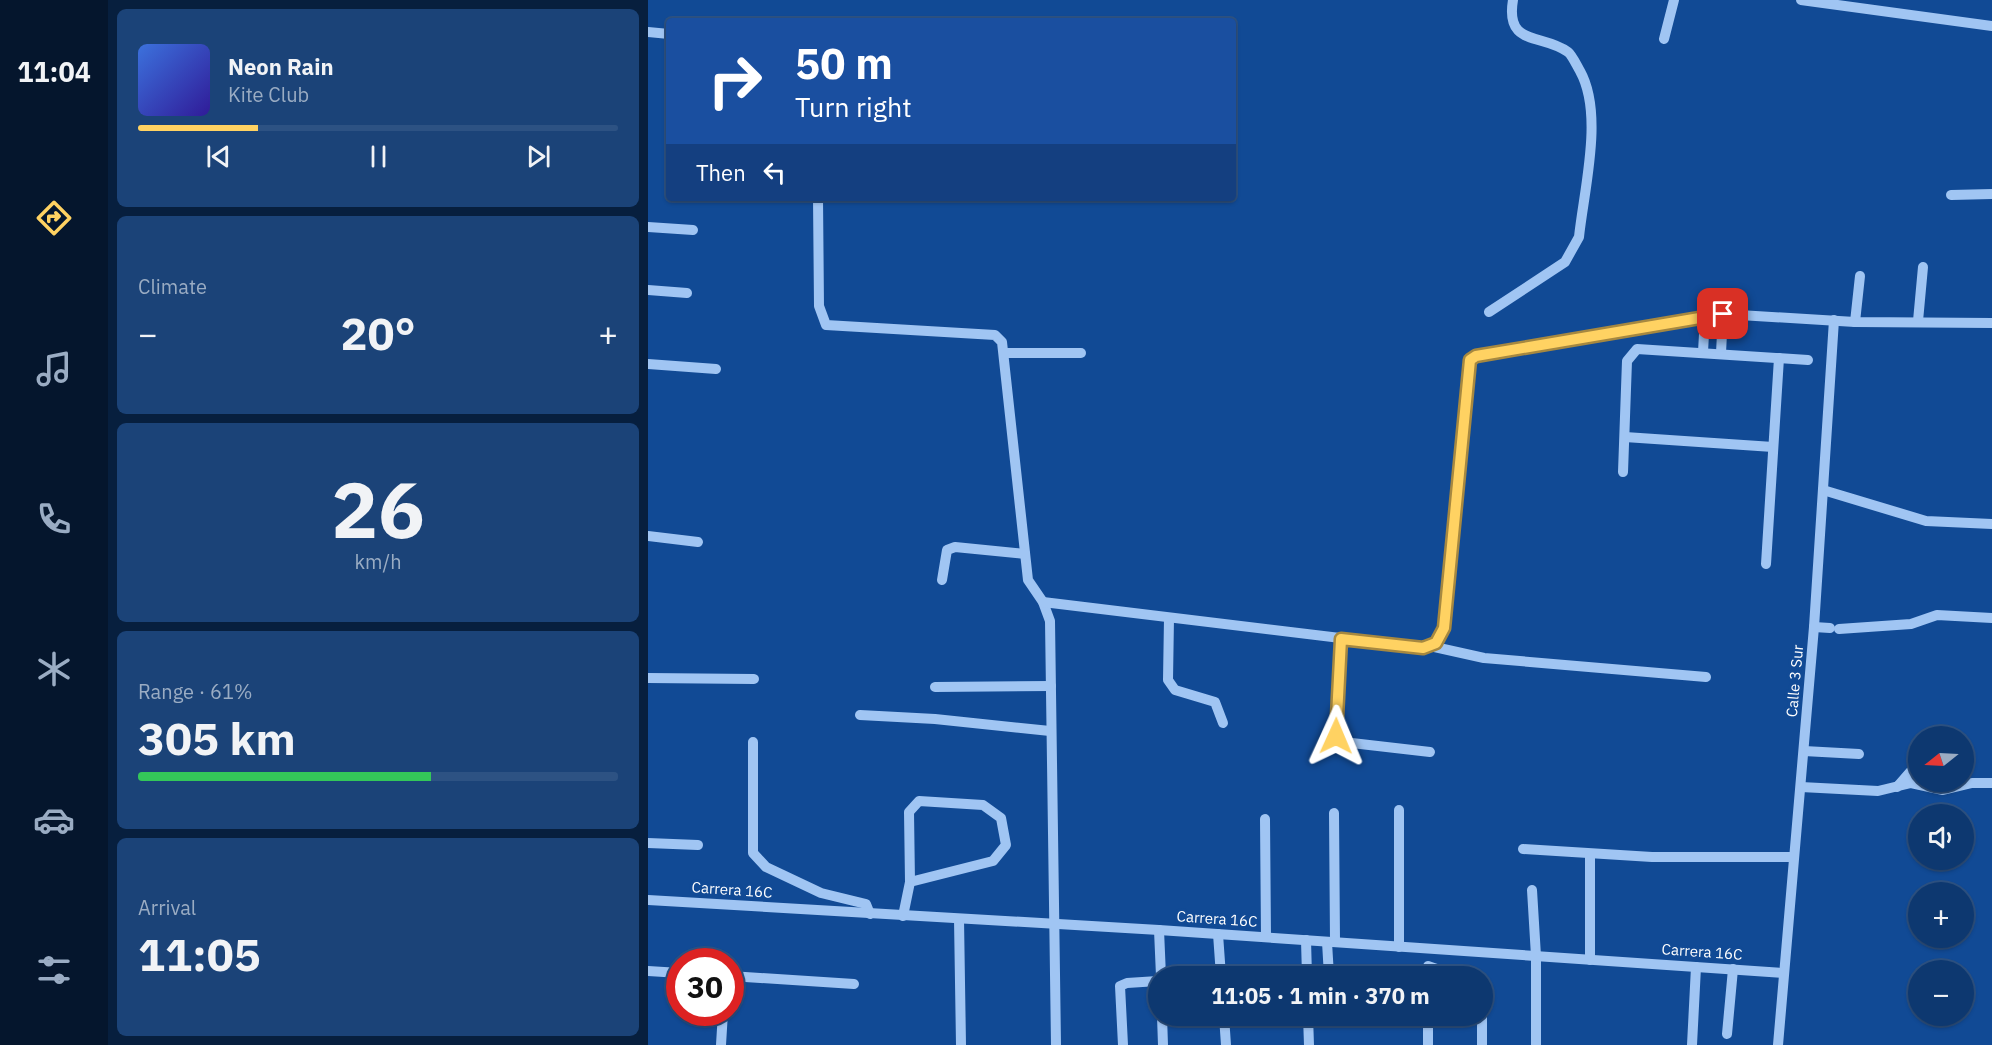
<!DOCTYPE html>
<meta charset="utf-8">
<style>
body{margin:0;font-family:"IBM Plex Sans",sans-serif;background:#1b4378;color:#f1f3f6;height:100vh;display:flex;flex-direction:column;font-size:22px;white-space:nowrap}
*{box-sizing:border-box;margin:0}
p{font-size:20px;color:#9aacc3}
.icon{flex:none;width:33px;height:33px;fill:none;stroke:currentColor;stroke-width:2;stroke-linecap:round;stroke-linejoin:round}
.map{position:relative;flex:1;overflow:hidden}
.sheet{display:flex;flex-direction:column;gap:9px;padding:9px;background:#071f3e;width:540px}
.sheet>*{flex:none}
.hud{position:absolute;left:18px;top:18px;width:570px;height:183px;border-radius:6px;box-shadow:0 2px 4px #0004,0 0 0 2px #2d5283;background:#1a4fa0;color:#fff;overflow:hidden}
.needle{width:39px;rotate:252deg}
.tools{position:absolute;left:1260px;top:726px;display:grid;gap:12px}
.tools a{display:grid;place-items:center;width:66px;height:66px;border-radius:50%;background:#0d3870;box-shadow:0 2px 4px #0004,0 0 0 2px #2d5283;font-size:30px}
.speed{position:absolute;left:18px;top:948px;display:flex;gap:12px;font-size:30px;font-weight:700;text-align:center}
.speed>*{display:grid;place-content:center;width:78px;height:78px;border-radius:50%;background:#0d3870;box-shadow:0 2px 4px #0004,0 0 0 2px #2d5283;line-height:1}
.speed .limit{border:9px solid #d22;background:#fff;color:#111}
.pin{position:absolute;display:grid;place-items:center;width:51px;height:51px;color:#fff;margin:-26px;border-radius:12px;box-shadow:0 3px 9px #0006}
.me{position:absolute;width:66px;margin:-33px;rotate:1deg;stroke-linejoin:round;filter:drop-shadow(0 0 4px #0008)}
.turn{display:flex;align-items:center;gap:21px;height:126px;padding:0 30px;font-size:27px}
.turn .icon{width:78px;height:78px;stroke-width:2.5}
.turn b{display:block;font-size:42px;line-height:51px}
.then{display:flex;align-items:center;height:57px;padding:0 30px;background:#0003;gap:12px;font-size:22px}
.big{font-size:45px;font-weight:700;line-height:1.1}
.sheet .card{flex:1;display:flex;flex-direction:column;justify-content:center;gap:9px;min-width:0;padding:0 21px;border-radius:9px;background:#1b4378}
.sheet .dial{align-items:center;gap:0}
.dial b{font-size:78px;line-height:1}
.song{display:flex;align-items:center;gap:18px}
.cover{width:72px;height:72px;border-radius:9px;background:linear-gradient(135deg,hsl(220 70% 55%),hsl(250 70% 35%))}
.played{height:6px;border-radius:3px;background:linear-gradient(90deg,#ffd262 25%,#2d5283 25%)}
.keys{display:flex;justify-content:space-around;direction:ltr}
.heat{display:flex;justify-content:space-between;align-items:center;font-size:33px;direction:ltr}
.charge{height:9px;border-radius:4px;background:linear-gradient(90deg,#34c759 61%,#2d5283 0)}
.trip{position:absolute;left:500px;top:966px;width:345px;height:60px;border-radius:30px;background:#0d3870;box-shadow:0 2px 4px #0004,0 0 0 2px #2d5283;font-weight:700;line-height:60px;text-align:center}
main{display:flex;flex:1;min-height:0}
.tabs{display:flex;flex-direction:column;width:108px;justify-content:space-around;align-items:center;background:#05162d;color:#9aacc3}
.tabs .icon{width:42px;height:42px}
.tabs .on{color:#ffd262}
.tabs b{font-size:27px;color:#f1f3f6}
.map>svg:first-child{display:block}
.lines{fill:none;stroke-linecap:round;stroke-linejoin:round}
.minor{stroke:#a0c5f3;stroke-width:10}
.route-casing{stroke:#a68840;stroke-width:15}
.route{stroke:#ffd262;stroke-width:10}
.labels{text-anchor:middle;stroke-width:6;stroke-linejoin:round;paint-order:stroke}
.street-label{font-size:15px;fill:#fff;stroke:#114a95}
</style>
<main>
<nav class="tabs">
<b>11:04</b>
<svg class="icon on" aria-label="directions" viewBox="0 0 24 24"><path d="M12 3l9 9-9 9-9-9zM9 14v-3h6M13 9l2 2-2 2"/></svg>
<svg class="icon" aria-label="music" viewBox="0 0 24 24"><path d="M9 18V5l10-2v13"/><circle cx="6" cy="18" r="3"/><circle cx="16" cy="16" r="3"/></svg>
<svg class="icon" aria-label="phone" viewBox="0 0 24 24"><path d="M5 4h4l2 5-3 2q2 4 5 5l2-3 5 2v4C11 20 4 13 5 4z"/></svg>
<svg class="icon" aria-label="climate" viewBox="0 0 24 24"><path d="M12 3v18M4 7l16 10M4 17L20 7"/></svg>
<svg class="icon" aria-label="car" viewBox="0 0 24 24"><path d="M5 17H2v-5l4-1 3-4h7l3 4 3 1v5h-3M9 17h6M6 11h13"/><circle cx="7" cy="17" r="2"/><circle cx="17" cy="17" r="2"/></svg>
<svg class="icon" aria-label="filters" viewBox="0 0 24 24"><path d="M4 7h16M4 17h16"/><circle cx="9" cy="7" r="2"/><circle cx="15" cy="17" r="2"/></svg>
</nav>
<section class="sheet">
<div class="card">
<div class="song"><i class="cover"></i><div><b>Neon Rain</b><p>Kite Club</p></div></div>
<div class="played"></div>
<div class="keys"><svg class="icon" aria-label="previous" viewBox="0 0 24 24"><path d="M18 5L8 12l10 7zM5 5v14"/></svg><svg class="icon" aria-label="pause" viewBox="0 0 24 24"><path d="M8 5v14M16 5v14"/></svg><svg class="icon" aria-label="next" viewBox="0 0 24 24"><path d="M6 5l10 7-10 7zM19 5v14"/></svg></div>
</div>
<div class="card"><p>Climate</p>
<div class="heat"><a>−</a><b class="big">20°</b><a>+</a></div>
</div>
<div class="card dial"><b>26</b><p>km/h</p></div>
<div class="card"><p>Range · 61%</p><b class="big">305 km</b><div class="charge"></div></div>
<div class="card"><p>Arrival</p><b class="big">11:05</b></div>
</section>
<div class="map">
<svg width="1344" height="1045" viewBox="0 0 1344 1045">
<rect width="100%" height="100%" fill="#114a95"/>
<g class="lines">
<!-- minor -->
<g class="minor">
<path d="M1153,0L1344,26"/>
<path d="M0,32L21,34"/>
<path d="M1016,39L1026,0"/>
<path d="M1303,195L1344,194"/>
<path d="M170,198L171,306L178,325L347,335L354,342L380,580L395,602L402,621L408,1045"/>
<path d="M0,227L45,230"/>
<path d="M0,290L39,293"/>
<path d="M841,312L917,262L931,237C936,189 956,114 932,71C929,66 924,55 920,52C894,33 857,47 865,0"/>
<path d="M1270,321L1275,267"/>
<path d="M1207,322L1212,276"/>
<path d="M1055,352L1057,316"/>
<path d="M356,353H433"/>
<path d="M1073,353L1075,314"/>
<path d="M0,364L68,369"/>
<path d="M977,437L1125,447"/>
<path d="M975,472L979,361L989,349L1160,360"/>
<path d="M1175,490L1278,521L1344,524"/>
<path d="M0,536L50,542"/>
<path d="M1118,564L1131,358"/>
<path d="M294,580L299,550L307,547L377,554"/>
<path d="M395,602L775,648C787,645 792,639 796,628L820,366L828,356L1075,314L1207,322L1344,323"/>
<path d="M521,618L520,680L527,690L567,702L575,723"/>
<path d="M1166,627L1182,628"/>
<path d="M1191,629L1263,624L1289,615L1344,618"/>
<path d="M693,639L688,736L695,742L782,752"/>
<path d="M782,646L836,658L1058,677"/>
<path d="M0,678L106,679"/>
<path d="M287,687L403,686"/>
<path d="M212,715L287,719L402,731"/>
<path d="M105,742V853L118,867L173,893L218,904L222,914"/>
<path d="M1156,751L1211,754"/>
<path d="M1153,787L1230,791L1263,783L1295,790L1324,783H1344"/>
<path d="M1249,787L1270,763"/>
<path d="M751,810V947"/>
<path d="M686,813L687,942"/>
<path d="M617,819L618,937"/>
<path d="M0,843L50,845"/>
<path d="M875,849L1004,857H1146"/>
<path d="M884,890L888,956V1045"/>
<path d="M0,900L511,930L1135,973"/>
<path d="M255,916L262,882L261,812L271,801L335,805L353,818L358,845L345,861L262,882"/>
<path d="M311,919L313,1045"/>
<path d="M511,930L513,976"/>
<path d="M570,934L573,976"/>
<path d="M658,940L659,976"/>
<path d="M679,942L681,976"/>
<path d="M942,960V855"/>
<path d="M780,966L809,976"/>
<path d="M0,971L32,973"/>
<path d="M82,976L206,984"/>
<path d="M514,1016L515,1045"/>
<path d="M576,1016L578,1045"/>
<path d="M660,1016L661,1045"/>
<path d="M780,1016V1045"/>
<path d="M834,1016V1045"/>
<path d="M1079,1034L1085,969"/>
<path d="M73,1045L75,1012"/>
<path d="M475,1045L472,986L479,983L510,981"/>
<path d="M1044,1045L1048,967"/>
<path d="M1130,1045L1166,627L1186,320"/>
</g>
</g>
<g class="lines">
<!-- route casing -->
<g class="route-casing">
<path id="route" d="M688,736L693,639L775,648L788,643L796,628L822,360L828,356L1075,314"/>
</g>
<!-- route -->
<use href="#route" class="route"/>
</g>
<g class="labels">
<!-- street labels -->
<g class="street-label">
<text transform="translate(1147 681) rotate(-85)" y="5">Calle 3 Sur</text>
<text transform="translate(84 890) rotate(4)" y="5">Carrera 16C</text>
<text transform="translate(569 919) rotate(4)" y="5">Carrera 16C</text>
<text transform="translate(1054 952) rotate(4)" y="5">Carrera 16C</text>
</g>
</g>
</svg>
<div class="tools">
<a><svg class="needle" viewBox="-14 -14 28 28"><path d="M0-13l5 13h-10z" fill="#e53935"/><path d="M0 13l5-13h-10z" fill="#9aacc3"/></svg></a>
<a><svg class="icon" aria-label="sound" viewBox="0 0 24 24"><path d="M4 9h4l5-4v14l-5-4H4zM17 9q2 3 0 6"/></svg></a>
<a>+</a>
<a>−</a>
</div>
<div class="speed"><div class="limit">30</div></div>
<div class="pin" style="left:1075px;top:314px;background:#d93025"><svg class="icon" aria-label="arrive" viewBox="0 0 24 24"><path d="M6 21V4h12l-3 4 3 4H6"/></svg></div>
<svg class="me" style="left:688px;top:736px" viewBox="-20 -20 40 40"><path d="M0-17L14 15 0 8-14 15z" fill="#ffd262" stroke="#fff" stroke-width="4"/></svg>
<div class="trip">11:05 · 1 min · 370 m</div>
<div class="hud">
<div class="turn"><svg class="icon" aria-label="right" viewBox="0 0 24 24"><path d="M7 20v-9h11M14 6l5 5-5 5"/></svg><div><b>50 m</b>Turn right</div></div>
<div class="then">Then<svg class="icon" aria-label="left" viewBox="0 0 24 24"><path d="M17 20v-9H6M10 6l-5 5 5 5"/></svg></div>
</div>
</div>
</main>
